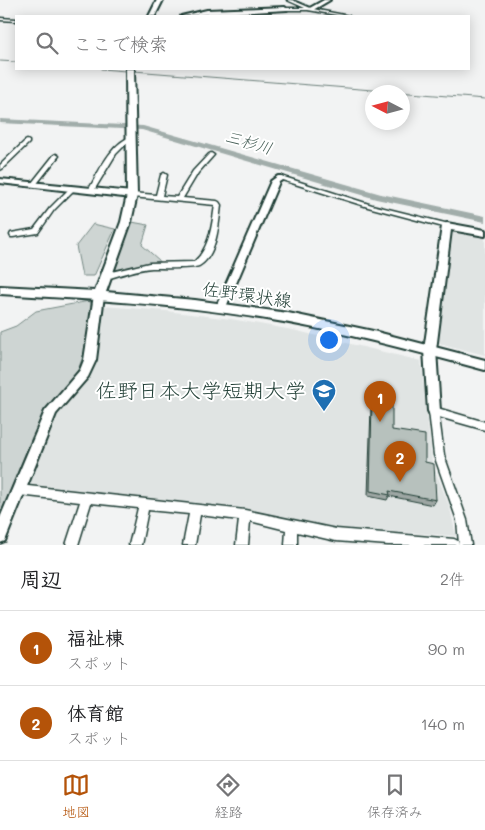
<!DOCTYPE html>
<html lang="ja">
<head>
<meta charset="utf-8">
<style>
	body { margin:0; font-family:Mali,"Klee One",sans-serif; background:#f2f2f2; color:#202124 }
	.compass { position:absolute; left:365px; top:85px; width:45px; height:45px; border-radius:50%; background:#fff; box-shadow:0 2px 12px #0003; rotate:276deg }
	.you { position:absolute; left:328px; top:339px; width:18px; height:18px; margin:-12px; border:4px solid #fff; border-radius:50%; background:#1a73e8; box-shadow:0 0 0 8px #1a73e833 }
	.badge { display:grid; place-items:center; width:32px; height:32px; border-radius:50%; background:#b45309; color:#fff; font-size:16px; font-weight:700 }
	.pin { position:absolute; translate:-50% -41px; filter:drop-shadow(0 1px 2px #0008) }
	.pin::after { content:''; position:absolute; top:26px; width:18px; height:15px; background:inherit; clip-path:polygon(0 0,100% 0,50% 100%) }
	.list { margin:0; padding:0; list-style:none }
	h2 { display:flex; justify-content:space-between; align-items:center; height:65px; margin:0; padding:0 20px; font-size:21px }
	h2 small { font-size:16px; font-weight:400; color:#757577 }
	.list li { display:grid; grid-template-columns:32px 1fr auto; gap:15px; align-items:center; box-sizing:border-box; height:75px; padding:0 20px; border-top:1px solid #e0e0e0 }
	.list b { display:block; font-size:19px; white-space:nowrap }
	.list p { margin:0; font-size:16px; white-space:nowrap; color:#757577 }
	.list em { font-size:16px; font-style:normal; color:#757577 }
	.icon { flex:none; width:28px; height:28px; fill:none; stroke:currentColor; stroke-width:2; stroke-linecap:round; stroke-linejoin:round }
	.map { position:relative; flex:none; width:485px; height:545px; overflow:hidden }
	.search { position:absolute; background:#fff; box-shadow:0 2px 12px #0003; left:15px; right:15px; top:15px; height:55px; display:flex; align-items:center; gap:12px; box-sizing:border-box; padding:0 18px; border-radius:0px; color:#757577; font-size:19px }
	.sheet { height:215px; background:#fff }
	nav { display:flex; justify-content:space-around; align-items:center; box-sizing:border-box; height:70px; border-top:1px solid #e0e0e0; background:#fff; font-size:14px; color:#757577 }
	nav a { display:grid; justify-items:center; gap:2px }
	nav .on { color:#b45309 }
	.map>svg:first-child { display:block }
	.built { fill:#e0e4e3 }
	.green { fill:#ced5d3; stroke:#768984 }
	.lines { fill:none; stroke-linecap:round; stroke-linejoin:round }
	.stream { stroke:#6d807b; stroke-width:1 }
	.river { fill:#a1adaa; fill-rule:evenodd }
	.minor-casing { stroke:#1f3d34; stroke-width:3 }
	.tertiary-casing { stroke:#1f3d34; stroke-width:4 }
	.secondary-casing { stroke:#1f3d34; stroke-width:4 }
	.minor { fill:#fff; fill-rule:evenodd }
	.tertiary { fill:#fff; fill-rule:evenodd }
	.secondary { fill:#fff; fill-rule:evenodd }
	.wall { fill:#9da6a3; stroke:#1f3d34 }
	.building { fill:#b7c1bd; stroke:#1f3d34 }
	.labels { text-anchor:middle; stroke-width:4; stroke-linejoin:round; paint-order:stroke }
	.far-water-label { font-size:16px; font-style:italic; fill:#465f57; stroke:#fff }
	.street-label { font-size:18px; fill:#1f3d34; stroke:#fff }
	.near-poi-label { font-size:21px; fill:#1f3d34; stroke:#fff; text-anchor:end }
</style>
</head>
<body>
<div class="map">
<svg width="485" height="545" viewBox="0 0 485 545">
	<rect width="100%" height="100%" fill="#f2f3f3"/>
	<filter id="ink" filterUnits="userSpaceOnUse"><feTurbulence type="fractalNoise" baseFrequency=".02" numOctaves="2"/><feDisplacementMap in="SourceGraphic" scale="10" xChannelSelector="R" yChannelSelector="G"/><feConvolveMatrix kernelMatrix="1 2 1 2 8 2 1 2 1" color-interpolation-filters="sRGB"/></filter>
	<g filter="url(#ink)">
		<g class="built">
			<polygon points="453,229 485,235 485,355 441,344 437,340 449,232"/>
			<polygon points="103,306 166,311 231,319 293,330 421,361 432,462 450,508 456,536 338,528 243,508 28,486 57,412 96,362"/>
		</g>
		<g class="green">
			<polygon points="132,222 148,225 142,245 160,261 114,272"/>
			<polygon points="93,224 115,229 94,276 82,276 76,246"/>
			<polygon points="89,301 94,307 87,345 77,373 53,400 44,414 32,437 0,516 0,332 16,326 36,311"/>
		</g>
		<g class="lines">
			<g class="stream">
				<polyline points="0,61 16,62"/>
				<polyline points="101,69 126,71"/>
				<polyline points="134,71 485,99"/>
			</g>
			<polygon class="river" points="0,119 143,126 381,194 485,216 485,222 376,199 142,130 0,123"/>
			<defs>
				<g id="minor">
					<polygon points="287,0 292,0 313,9 349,16 342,16 308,10 284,10 285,8 305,8"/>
					<polygon points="0,18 16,19 16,21 0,20"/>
					<path d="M132 136 135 138 128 142 116 154 93 192H89L88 191C99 172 110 144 132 136Z"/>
					<polygon points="27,140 29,141 29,143 2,169 0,170 0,165 25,141"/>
					<path d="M211 153 214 155 198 173 183 198 217 201 219 202 221 205C219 222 217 256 199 266 193 269 161 268 152 268 137 269 121 275 106 279L103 278 102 276 103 274 149 263 194 262C210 248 212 225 215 205L132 197 129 195 132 193 156 195 161 175 164 173 167 175 162 196 177 197 193 171 209 154Z"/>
					<polygon points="56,154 59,156 58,157 35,186 31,186 31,184 54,155"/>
					<polygon points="281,176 372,205 449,224 450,226 447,228 368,207 279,179 279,177"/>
					<polygon points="72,187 74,188 74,190 54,210 38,233 13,237 11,237 10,235 11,233 34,229 50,208 70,188"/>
					<polygon points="434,407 485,422 485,430 439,417 444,455 467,520 471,545 388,545 336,541 297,532 297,545 285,545 286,530 250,521 248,545 236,545 239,520 200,515 195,545 183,545 189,514 148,510 141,545 129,545 138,508 91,503 78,545 66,545 80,502 19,495 15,494 14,490 15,486 19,485 245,510 336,529 454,539 458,541 459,544 457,520 434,455 429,411 431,408"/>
				</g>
				<g id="tertiary">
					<polygon points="324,0 330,0 313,10 308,9"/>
					<polygon points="285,7 287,10 181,16 207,10"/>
					<polygon points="278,176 281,176 285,178 279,182 226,307 225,310 217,310 216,307 271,181"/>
					<polygon points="0,179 132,192 136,195 132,198 0,183"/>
					<polygon points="447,223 485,230 485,236 451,230 436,350 440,411 438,415 434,417 430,415 428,411 424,350 442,226"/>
					<polygon points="99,291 103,292 104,295 96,360 88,377 56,414 5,541 0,543 0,518 45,411 80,370 84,360 94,295 95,292"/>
				</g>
				<g id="secondary">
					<polygon points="157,0 163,0 155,16 149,16"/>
					<path d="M126 69H134L137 195 131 222 106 292 195 300 288 313 373 331 485 360V370C411 350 336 330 260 318 174 304 87 299 0 294V286L95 291 121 222 127 195Z"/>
				</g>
			</defs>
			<use href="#minor" class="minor-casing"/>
			<use href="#tertiary" class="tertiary-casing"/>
			<use href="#secondary" class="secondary-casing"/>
			<use href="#minor" class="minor"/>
			<use href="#tertiary" class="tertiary"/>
			<use href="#secondary" class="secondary"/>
		</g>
		<polygon class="wall" points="372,401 392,430 425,462 436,500 433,505 389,496 387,500 368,496 371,407"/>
		<polygon class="building" points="372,401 392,404 392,430 425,435 425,462 434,464 436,500 389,491 390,495 370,491"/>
	</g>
	<defs>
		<symbol id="university-pin" viewBox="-11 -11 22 30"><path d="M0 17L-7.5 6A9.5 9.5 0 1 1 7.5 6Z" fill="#1f6fb2" stroke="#fff"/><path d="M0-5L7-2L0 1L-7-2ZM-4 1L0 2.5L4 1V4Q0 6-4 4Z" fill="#fff"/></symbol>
	</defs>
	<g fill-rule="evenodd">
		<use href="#university-pin" x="310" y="377" width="28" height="38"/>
	</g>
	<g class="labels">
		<g class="far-water-label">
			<text transform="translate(249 142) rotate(16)" y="6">三杉川</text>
		</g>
		<g class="street-label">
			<text transform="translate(247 295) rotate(8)" y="6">佐野環状線</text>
		</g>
		<g class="near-poi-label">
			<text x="306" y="398">佐野日本大学短期大学</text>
		</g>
	</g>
</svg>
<svg class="compass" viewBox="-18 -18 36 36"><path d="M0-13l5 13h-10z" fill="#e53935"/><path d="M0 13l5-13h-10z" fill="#757577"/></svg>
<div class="you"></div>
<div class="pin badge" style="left:380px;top:422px">1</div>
<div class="pin badge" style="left:400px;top:482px">2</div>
<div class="search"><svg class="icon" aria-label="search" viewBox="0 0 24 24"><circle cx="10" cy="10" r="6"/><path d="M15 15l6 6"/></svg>ここで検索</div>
</div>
<section class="sheet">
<h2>周辺<small>2件</small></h2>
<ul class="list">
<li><span class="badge">1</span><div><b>福祉棟</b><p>スポット</p></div><em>90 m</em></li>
<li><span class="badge">2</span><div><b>体育館</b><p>スポット</p></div><em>140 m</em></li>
</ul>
</section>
<nav>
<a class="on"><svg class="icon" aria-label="map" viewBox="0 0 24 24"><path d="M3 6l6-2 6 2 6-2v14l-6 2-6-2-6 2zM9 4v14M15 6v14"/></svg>地図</a>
<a><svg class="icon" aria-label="directions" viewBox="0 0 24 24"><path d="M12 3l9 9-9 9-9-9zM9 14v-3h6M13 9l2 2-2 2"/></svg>経路</a>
<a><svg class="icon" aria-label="saved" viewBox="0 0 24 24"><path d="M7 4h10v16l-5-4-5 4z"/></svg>保存済み</a>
</nav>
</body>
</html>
